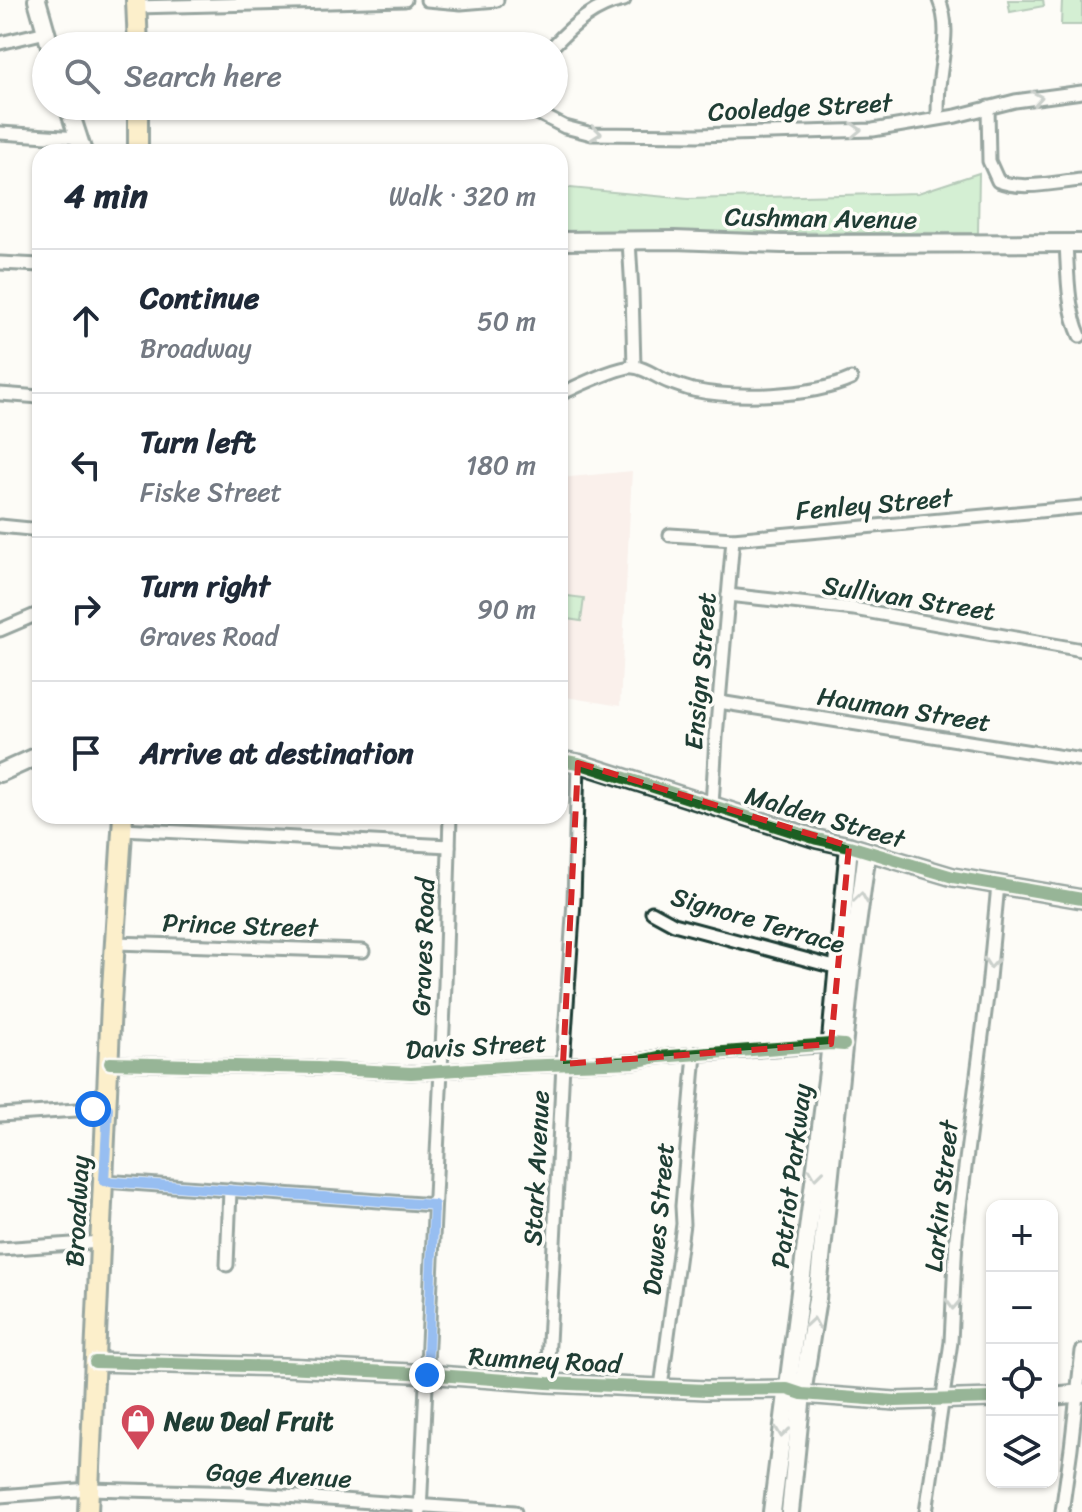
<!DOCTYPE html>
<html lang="en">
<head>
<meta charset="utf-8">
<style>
	body { margin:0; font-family:Sriracha,sans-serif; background:#f2f2f3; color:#1f2937 }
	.controls { position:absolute; right:24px; bottom:24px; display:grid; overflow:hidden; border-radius:16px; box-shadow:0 2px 6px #0004 }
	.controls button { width:72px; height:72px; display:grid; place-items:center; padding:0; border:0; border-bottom:2px solid #e0e1e3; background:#fff; color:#1f2937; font:40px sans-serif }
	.stop { position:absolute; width:24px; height:24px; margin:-18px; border:6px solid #1a73e8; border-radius:50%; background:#fff }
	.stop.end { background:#1a73e8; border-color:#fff; box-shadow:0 2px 8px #0008 }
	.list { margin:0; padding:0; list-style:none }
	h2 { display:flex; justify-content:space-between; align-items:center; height:104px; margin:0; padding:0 32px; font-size:34px }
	h2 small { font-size:26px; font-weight:400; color:#747a83 }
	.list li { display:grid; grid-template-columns:52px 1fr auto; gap:24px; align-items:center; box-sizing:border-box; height:144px; padding:0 32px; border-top:2px solid #e0e1e3 }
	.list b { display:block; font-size:30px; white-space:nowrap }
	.list p { margin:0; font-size:26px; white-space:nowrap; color:#747a83 }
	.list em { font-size:26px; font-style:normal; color:#747a83 }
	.icon { flex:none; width:44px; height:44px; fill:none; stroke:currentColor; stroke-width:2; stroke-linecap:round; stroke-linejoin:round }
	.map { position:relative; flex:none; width:1082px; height:1512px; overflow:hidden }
	.search { position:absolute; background:#fff; box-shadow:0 2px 6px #0004; left:32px; top:32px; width:536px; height:88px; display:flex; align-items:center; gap:20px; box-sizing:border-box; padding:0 28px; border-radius:44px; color:#747a83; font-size:30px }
	.panel { position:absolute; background:#fff; box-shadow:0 2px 6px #0004; left:32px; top:144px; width:536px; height:680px; border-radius:24px }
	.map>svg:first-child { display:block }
	.built { fill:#f5e3db }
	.green { fill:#a2dfa6; stroke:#608e6d; stroke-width:2 }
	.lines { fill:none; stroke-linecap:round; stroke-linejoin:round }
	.street-casing { stroke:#1f3d34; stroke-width:17 }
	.secondary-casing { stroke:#1f3d34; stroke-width:22 }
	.primary-casing { stroke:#1f3d34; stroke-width:24 }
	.street { stroke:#fdfcf7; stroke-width:11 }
	.secondary { stroke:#fdfcf7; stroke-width:16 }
	.primary { stroke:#fadf96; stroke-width:18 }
	.cycleway-casing { stroke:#fdfcf7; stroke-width:17 }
	.cycleway { stroke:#1b5e20; stroke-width:12 }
	.oneway { stroke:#8e9c96 }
	.route { stroke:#1a73e8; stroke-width:10 }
	.marked { fill:none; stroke:#d62828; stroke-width:6; stroke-dasharray:16 10; stroke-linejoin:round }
	.labels { text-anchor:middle; stroke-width:7; stroke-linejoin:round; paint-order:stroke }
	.street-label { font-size:26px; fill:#1f3d34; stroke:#fdfcf7 }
	.poi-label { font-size:26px; font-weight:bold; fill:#1f3d34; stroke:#fdfcf7; text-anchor:start }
</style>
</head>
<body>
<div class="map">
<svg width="1082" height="1512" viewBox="0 0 1082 1512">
	<rect width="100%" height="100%" fill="#fdfcf7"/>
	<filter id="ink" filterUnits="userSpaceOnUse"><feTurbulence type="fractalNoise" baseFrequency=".0125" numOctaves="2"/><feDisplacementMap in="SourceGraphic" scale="16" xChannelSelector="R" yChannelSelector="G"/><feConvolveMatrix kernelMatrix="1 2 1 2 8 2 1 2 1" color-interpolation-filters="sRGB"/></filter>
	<g filter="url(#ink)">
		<polygon class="built" points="632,471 620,706 560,696 560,478"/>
		<g class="green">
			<polygon points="1008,0 1043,0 1044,6 1010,12"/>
			<polygon points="1062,0 1082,0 1082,25 1061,25"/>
			<polygon points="979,173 978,233 560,232 560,187 688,199 918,193"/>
			<polygon points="560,595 584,598 581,621 560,618"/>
		</g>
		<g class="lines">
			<defs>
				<g id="street">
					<polyline points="427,0 461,3 497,0"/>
					<polyline points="136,7 405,0"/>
					<polyline points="0,43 46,32"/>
					<path d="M553 46C573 25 595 5 624 0"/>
					<polyline points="524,106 565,127 592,134 698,135 873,130 956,116 1015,101 1082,92"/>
					<path d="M988 107 989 161 998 181C1023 191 1056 182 1082 180"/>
					<path d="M938 118C938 105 938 91 940 78 943 51 950 26 939 0"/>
					<polyline points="0,133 79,138"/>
					<polyline points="629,241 632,291 634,367"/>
					<path d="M1066 243C1068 275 1067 307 1080 336"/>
					<polyline points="0,263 40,265"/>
					<polyline points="0,394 40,397"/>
					<path d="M560 394C576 387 620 365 635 367 647 369 658 378 669 382 677 385 685 388 693 390 735 399 811 397 851 379"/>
					<polyline points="0,526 40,530"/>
					<polyline points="670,535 733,539 1082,507"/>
					<polyline points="728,595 854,609 1082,650"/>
					<polyline points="0,630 40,613"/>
					<polyline points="719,702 1082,760"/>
					<polyline points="712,806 716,737 733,539"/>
					<polyline points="123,829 449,846"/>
					<polyline points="652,912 674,924 842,969"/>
					<polyline points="115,943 363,951"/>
					<polyline points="110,1063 317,1068 411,1073 518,1066 634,1062 658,1057 835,1045"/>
					<polyline points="0,1115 108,1108"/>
					<polyline points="104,1181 434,1205"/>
					<polyline points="0,1249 101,1242"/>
					<polyline points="227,1265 230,1190"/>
					<polyline points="547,1383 563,1064 574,901 578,763"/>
					<polyline points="661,1387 683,1224 682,1206 695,1054"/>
					<polyline points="0,1496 89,1489 241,1493 515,1512"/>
					<polyline points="420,1512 445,985 450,816"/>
					<polyline points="926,1512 951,1342 956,1238 988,989 998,885"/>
					<polyline points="1062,1512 1071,1448 1082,1351"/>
				</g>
				<g id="secondary">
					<polyline points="37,0 50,46"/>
					<polyline points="68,106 83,152"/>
					<polyline points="560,241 674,240 782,244 1082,243"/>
					<polyline points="560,760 578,763 817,839 849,846 953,877 1082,899"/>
					<polyline points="0,773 40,755"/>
					<polyline points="95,1362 284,1367 411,1373 547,1383 706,1390 787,1389 802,1394 895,1401 992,1398"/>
					<polyline points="1052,1396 1082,1393"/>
					<polyline points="772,1512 828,1072 849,846"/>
					<polyline points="790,1512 802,1394 817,1299 851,970 867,852"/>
				</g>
				<g id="primary">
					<polyline points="136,0 138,46"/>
					<polyline points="138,152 138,106"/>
					<polyline points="88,1512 111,1004 123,816"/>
				</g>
			</defs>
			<use href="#street" class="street-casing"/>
			<use href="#secondary" class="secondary-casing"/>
			<use href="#primary" class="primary-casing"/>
			<use href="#street" class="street"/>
			<use href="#secondary" class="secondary"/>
			<use href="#primary" class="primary"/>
			<defs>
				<g id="cycleway">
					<polyline points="560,760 578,763 817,839 849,846 953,877 1082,899"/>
					<polyline points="110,1063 317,1068 411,1073 518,1066 634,1062 658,1057 831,1044 844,1045"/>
					<polyline points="95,1362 284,1367 411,1373 547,1383 706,1390 787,1389 802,1394 895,1401 992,1398"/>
				</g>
			</defs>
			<use href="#cycleway" class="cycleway-casing"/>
			<use href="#cycleway" class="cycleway"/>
		</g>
		<defs><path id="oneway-chevron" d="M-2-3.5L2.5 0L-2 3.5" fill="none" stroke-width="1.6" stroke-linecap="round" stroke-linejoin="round" transform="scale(2)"/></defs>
		<g class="oneway">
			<use href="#oneway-chevron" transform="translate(1037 98) rotate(-9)"/>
			<use href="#oneway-chevron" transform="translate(856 130) rotate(-2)"/>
			<use href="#oneway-chevron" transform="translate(596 133) rotate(6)"/>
			<use href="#oneway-chevron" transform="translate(861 898) rotate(-82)"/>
			<use href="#oneway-chevron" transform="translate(991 963) rotate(95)"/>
			<use href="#oneway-chevron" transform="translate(816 1174) rotate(97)"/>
			<use href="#oneway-chevron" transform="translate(953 1304) rotate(93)"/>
			<use href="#oneway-chevron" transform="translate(813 1323) rotate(-81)"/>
			<use href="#oneway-chevron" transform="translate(782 1432) rotate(97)"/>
		</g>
	</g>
	<g class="lines" filter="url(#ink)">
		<polyline class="route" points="93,1109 108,1108 104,1181 434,1205 427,1375"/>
	</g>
	<path d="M0 0H1082V1512H0ZM578 763 849 846 831 1044 563 1064Z" fill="#fdfcf7" fill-opacity=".55" fill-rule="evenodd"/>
	<path class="marked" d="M578 763 849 846 831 1044 563 1064Z"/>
	<defs>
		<symbol id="shop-pin" viewBox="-11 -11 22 30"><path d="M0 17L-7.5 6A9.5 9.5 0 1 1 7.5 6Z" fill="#d1495b" stroke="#fdfcf7"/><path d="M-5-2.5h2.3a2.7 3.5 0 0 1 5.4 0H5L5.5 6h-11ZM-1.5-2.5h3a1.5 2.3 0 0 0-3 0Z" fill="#fff"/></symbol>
	</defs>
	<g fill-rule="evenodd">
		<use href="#shop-pin" x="118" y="1401" width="40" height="54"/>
	</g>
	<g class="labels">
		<g class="street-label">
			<text transform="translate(800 107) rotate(-3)" y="9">Cooledge Street</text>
			<text transform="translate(821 218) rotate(1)" y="9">Cushman Avenue</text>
			<text transform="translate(874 504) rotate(-5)" y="9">Fenley Street</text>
			<text transform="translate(909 598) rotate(9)" y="9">Sullivan Street</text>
			<text transform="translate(700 671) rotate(-85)" y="9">Ensign Street</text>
			<text transform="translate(904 709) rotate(9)" y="9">Hauman Street</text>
			<text transform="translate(825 817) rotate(16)" y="9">Malden Street</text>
			<text transform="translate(758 920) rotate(16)" y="9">Signore Terrace</text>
			<text transform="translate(240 925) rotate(2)" y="9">Prince Street</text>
			<text transform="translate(423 947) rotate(-88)" y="9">Graves Road</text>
			<text transform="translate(476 1046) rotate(-3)" y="9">Davis Street</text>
			<text transform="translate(536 1168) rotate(-87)" y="9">Stark Avenue</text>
			<text transform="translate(791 1176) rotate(-83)" y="9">Patriot Parkway</text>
			<text transform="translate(941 1196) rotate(-84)" y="9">Larkin Street</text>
			<text transform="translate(77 1211) rotate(-87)" y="9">Broadway</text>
			<text transform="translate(658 1219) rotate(-85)" y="9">Dawes Street</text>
			<text transform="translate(545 1360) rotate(3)" y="9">Rumney Road</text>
			<text transform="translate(279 1475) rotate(3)" y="9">Gage Avenue</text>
		</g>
		<g class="poi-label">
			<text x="164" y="1430">New Deal Fruit</text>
		</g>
	</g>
</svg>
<div class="controls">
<button>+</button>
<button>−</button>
<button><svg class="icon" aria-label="locate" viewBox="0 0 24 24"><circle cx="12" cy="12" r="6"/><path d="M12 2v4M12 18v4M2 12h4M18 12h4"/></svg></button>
<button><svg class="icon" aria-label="layers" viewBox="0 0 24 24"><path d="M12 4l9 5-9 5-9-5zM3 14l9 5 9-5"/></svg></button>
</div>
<div class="stop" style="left:93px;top:1109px"></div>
<div class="stop end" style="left:427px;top:1375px"></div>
<div class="search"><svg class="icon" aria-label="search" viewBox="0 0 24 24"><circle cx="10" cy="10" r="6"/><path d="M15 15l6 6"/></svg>Search here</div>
<section class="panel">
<h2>4 min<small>Walk · 320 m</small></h2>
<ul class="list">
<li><svg class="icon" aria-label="ahead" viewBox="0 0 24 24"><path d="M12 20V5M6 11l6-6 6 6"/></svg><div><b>Continue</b><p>Broadway</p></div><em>50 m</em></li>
<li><svg class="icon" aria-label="left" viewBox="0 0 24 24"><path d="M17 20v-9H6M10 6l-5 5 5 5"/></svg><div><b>Turn left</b><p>Fiske Street</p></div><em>180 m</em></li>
<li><svg class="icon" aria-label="right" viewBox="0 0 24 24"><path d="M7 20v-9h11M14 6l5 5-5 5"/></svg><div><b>Turn right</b><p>Graves Road</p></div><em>90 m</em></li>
<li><svg class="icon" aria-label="arrive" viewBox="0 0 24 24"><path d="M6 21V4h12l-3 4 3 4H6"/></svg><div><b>Arrive at destination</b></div></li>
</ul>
</section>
</div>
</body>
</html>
